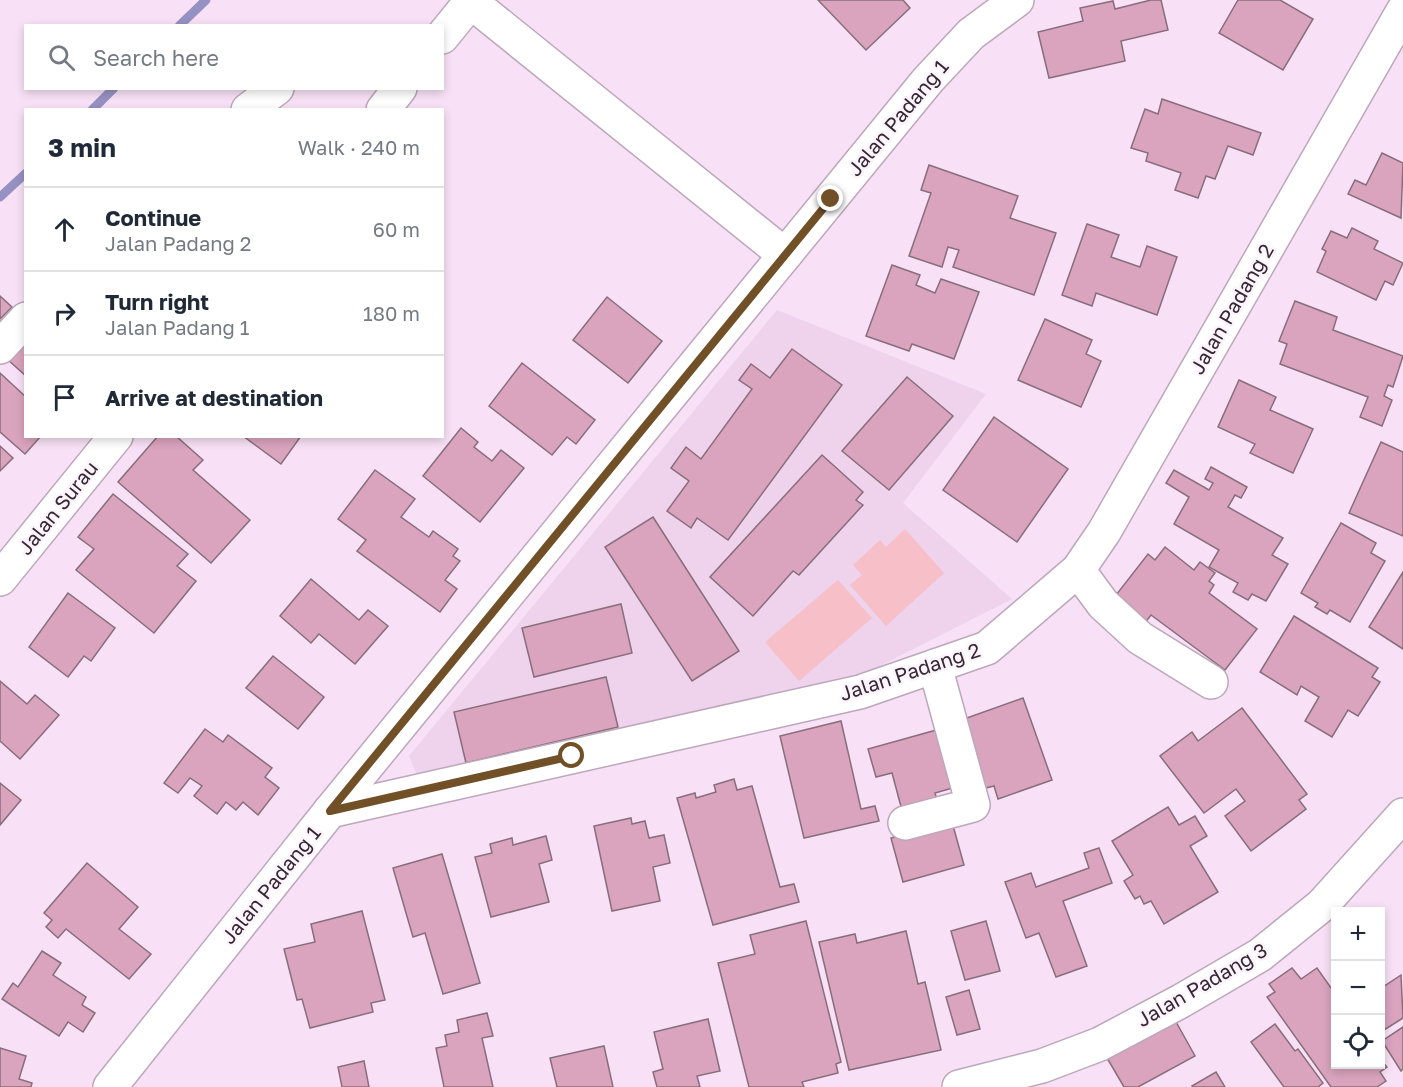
<!DOCTYPE html>
<html lang="en">
<head>
<meta charset="utf-8">
<style>
	body { margin:0; font-family:"Golos Text",sans-serif; background:#f6f6f7; color:#1f2937 }
	.controls { position:absolute; right:18px; bottom:18px; display:grid; overflow:hidden; border-radius:0px; box-shadow:0 3px 9px #0003 }
	.controls button { width:54px; height:54px; display:grid; place-items:center; padding:0; border:0; border-bottom:2px solid #e0e1e3; background:#fff; color:#1f2937; font:30px sans-serif }
	.stop { position:absolute; width:18px; height:18px; margin:-14px; border:4px solid #714f27; border-radius:50%; background:#fff }
	.stop.end { background:#714f27; border-color:#fff; box-shadow:0 2px 6px #0008 }
	.list { margin:0; padding:0; list-style:none }
	h2 { display:flex; justify-content:space-between; align-items:center; height:78px; margin:0; padding:0 24px; font-size:26px }
	h2 small { font-size:20px; font-weight:400; color:#747a83 }
	.list li { display:grid; grid-template-columns:39px 1fr auto; gap:18px; align-items:center; box-sizing:border-box; height:84px; padding:0 24px; border-top:2px solid #e0e1e3 }
	.list b { display:block; font-size:22px; white-space:nowrap }
	.list p { margin:0; font-size:20px; white-space:nowrap; color:#747a83 }
	.list em { font-size:20px; font-style:normal; color:#747a83 }
	.icon { flex:none; width:33px; height:33px; fill:none; stroke:currentColor; stroke-width:2; stroke-linecap:round; stroke-linejoin:round }
	.map { position:relative; flex:none; width:1403px; height:1087px; overflow:hidden }
	.search { position:absolute; background:#fff; box-shadow:0 3px 9px #0003; left:24px; top:24px; width:420px; height:66px; display:flex; align-items:center; gap:15px; box-sizing:border-box; padding:0 21px; border-radius:0px; color:#747a83; font-size:22px }
	.panel { position:absolute; background:#fff; box-shadow:0 3px 9px #0003; left:24px; top:108px; width:420px; height:330px; border-radius:0px }
	.map>svg:first-child { display:block }
	.built { fill:#efd2ec }
	.green { fill:#f7bfc8 }
	.lines { fill:none; stroke-linecap:round; stroke-linejoin:round }
	.stream { stroke:#9691c3; stroke-width:9 }
	.building { fill:#daa4be; stroke:#886e7b; stroke-width:1.5 }
	.minor-casing { stroke:#bca7bb; stroke-width:36 }
	.minor { stroke:#fff; stroke-width:33 }
	.route { stroke:#714f27; stroke-width:8 }
	.labels { text-anchor:middle; stroke-width:5; stroke-linejoin:round; paint-order:stroke }
	.street-label { font-size:20px; fill:#312830; stroke:#fdf3fc }
</style>
</head>
<body>
<div class="map">
<svg width="1403" height="1087" viewBox="0 0 1403 1087">
	<rect width="100%" height="100%" fill="#f8e1f6"/>
	<polygon class="built" points="777,310 986,394 903,503 1012,599 870,671 418,778 409,756"/>
	<g class="green">
		<polygon points="905,529 944,573 886,626 850,585 862,575 853,565 880,540 886,547"/>
		<polygon points="838,580 872,618 799,681 765,642"/>
	</g>
	<g class="lines">
		<g class="stream">
			<polyline points="179,26 206,0"/>
			<polyline points="92,110 114,88"/>
			<polyline points="0,197 26,173"/>
		</g>
	</g>
	<g class="building">
		<polygon points="818,0 903,0 910,8 866,50"/>
		<polygon points="1151,0 1161,0 1168,30 1121,41 1125,61 1049,78 1038,32 1083,21 1080,8 1113,1 1115,9"/>
		<polygon points="1238,0 1280,0 1313,19 1283,70 1219,33"/>
		<polygon points="1162,99 1261,133 1253,155 1228,146 1215,179 1206,176 1198,198 1175,190 1181,173 1146,161 1148,153 1131,148 1145,109 1158,114"/>
		<polygon points="1382,153 1403,163 1401,218 1348,194 1355,180 1366,185"/>
		<polygon points="929,165 1018,196 1010,218 1056,233 1034,295 953,267 959,250 948,247 942,267 909,256 931,193 921,190"/>
		<polygon points="1087,224 1119,235 1111,257 1140,267 1147,246 1177,257 1157,315 1096,293 1092,306 1062,295"/>
		<polygon points="1352,228 1378,241 1374,249 1403,263 1393,285 1385,281 1376,300 1317,272 1326,251 1322,249 1331,231 1347,238"/>
		<polygon points="892,265 920,275 916,285 935,293 941,279 979,292 954,359 912,344 909,351 866,336"/>
		<polygon points="0,296 12,307 0,319"/>
		<polygon points="607,297 662,341 628,383 573,340"/>
		<polygon points="1295,301 1337,317 1333,330 1403,356 1393,387 1388,385 1384,396 1392,400 1382,426 1360,417 1368,397 1280,364 1287,344 1279,341"/>
		<polygon points="1045,319 1092,340 1086,354 1101,361 1081,407 1018,380"/>
		<polygon points="26,339 26,376 7,359"/>
		<polygon points="792,349 842,385 728,540 697,518 691,528 667,511 689,481 671,468 686,447 701,459 752,389 739,380 751,364 770,378"/>
		<polygon points="522,363 595,420 576,444 567,437 552,455 489,406"/>
		<polygon points="0,373 26,397 26,436 41,436 25,454 0,432"/>
		<polygon points="907,377 953,416 889,490 842,451"/>
		<polygon points="1239,380 1276,397 1270,410 1313,429 1293,473 1250,453 1255,444 1218,427"/>
		<polygon points="994,417 1068,469 1017,542 943,490"/>
		<polygon points="461,428 478,442 474,447 492,461 501,450 524,468 480,522 423,476"/>
		<polygon points="158,436 176,436 203,460 193,470 250,520 211,563 118,482"/>
		<polygon points="243,436 301,436 281,464"/>
		<polygon points="1381,442 1403,452 1403,536 1349,513"/>
		<polygon points="0,446 13,458 0,471"/>
		<polygon points="822,455 863,492 856,500 863,505 799,575 793,571 753,616 710,577"/>
		<polygon points="1211,467 1247,487 1241,498 1235,495 1228,507 1283,538 1272,555 1288,564 1266,601 1252,594 1248,600 1233,592 1238,583 1209,567 1219,550 1174,524 1189,497 1166,483 1174,470 1209,490 1213,483 1205,479"/>
		<polygon points="375,470 415,499 401,517 429,537 433,531 458,549 453,556 460,561 445,580 457,589 440,612 357,551 366,540 338,519"/>
		<polygon points="113,494 188,554 177,566 196,581 154,633 76,570 94,549 78,537"/>
		<polygon points="653,517 739,651 692,681 605,547"/>
		<polygon points="1341,523 1376,543 1371,553 1385,561 1350,622 1330,610 1327,614 1315,607 1318,603 1301,593"/>
		<polygon points="1165,547 1194,570 1200,562 1215,573 1209,581 1214,585 1209,593 1257,629 1225,670 1151,615 1141,628 1109,604 1148,554 1155,560"/>
		<polygon points="1403,572 1403,649 1369,627"/>
		<polygon points="311,579 359,620 368,610 388,626 355,664 319,634 311,643 280,616"/>
		<polygon points="68,593 115,628 91,661 84,656 68,677 29,647"/>
		<polygon points="621,604 632,653 534,677 522,628"/>
		<polygon points="1294,616 1378,668 1372,677 1380,682 1358,716 1348,710 1332,737 1305,721 1319,697 1301,686 1297,695 1260,672"/>
		<polygon points="273,656 324,697 298,729 246,688"/>
		<polygon points="606,677 618,727 466,763 454,712"/>
		<polygon points="0,681 27,704 35,695 59,715 20,759 0,741"/>
		<polygon points="1023,698 1052,780 998,799 994,786 982,789 964,719"/>
		<polygon points="1242,708 1307,794 1299,800 1306,809 1251,851 1225,816 1245,801 1236,789 1204,813 1160,756 1192,732 1198,741"/>
		<polygon points="841,721 861,809 875,806 879,821 804,838 780,736"/>
		<polygon points="205,729 223,742 228,735 272,768 265,777 279,788 258,815 243,802 236,810 226,802 217,814 194,796 202,786 190,778 178,793 164,783"/>
		<polygon points="940,729 956,787 935,793 938,804 903,814 892,773 876,777 868,749"/>
		<polygon points="734,779 737,790 752,786 780,887 794,884 799,902 713,925 677,798 695,793 696,798 716,792 714,785"/>
		<polygon points="0,783 21,800 0,825"/>
		<polygon points="1168,807 1179,825 1195,816 1207,836 1190,846 1218,892 1164,924 1151,901 1144,904 1140,896 1135,899 1124,881 1133,875 1112,841"/>
		<polygon points="631,818 632,824 645,821 649,838 664,835 670,863 653,867 660,901 612,911 594,826"/>
		<polygon points="952,822 964,865 903,882 891,838"/>
		<polygon points="546,836 552,860 539,864 549,902 491,917 475,857 492,853 490,844 512,838 513,845"/>
		<polygon points="1099,848 1112,883 1063,901 1087,966 1056,977 1039,933 1026,938 1005,882 1031,873 1036,887 1089,868 1084,853"/>
		<polygon points="442,854 480,983 443,994 425,933 413,937 393,868"/>
		<polygon points="87,863 138,907 119,929 151,954 129,979 66,929 58,938 46,927 52,920 44,913"/>
		<polygon points="362,911 385,1000 371,1003 373,1012 310,1028 302,999 297,1000 284,949 315,942 311,924"/>
		<polygon points="806,921 841,1062 836,1064 838,1073 802,1082 804,1087 749,1087 718,963 755,954 750,935"/>
		<polygon points="986,921 1000,971 965,980 951,931"/>
		<polygon points="906,931 918,984 925,982 941,1050 849,1070 819,942 855,934 857,943"/>
		<polygon points="42,951 61,963 53,975 86,997 82,1005 95,1013 83,1032 68,1022 59,1036 2,999 13,983 18,987"/>
		<polygon points="1292,968 1301,979 1317,968 1336,995 1336,1064 1380,1064 1380,1059 1387,1067 1380,1072 1386,1081 1377,1087 1331,1087 1267,997 1275,992 1269,984"/>
		<polygon points="1401,975 1403,1018 1384,1030 1380,1025 1380,989"/>
		<polygon points="969,990 980,1029 957,1035 946,997"/>
		<polygon points="487,1013 493,1036 482,1038 493,1087 444,1087 436,1048 447,1046 445,1035 459,1032 457,1020"/>
		<polygon points="708,1019 720,1071 697,1076 700,1087 657,1087 653,1072 663,1069 654,1032"/>
		<polygon points="1175,1020 1195,1056 1138,1087 1124,1087 1107,1058"/>
		<polygon points="1275,1024 1295,1051 1298,1049 1323,1083 1318,1087 1284,1087 1251,1042"/>
		<polygon points="1403,1027 1403,1069 1401,1071 1382,1041"/>
		<polygon points="604,1046 613,1087 557,1087 550,1058"/>
		<polygon points="0,1048 26,1056 19,1079 32,1083 31,1087 0,1087"/>
		<polygon points="364,1061 369,1087 342,1087 338,1067"/>
		<polygon points="1216,1072 1225,1087 1193,1087 1192,1086"/>
	</g>
	<g class="lines">
		<defs>
			<g id="minor">
				<polyline points="471,2 785,255"/>
				<polyline points="442,37 472,0"/>
				<polyline points="248,110 277,88"/>
				<polyline points="383,110 400,88"/>
				<polyline points="0,347 26,319"/>
				<polyline points="1078,570 1103,604 1140,638 1211,682"/>
				<polyline points="0,579 116,436"/>
				<polyline points="330,811 860,692 987,648 1078,570 1104,532 1403,11"/>
				<polyline points="905,823 973,805 935,666"/>
				<polyline points="110,1087 330,811 928,80 971,34 1017,0"/>
				<polyline points="959,1087 1042,1066 1100,1044 1181,1001 1260,955 1322,905 1403,815"/>
			</g>
		</defs>
		<use href="#minor" class="minor-casing"/>
		<use href="#minor" class="minor"/>
	</g>
	<g class="lines">
		<polyline class="route" points="572,756 330,811 831,199"/>
	</g>
	<g class="labels">
		<g class="street-label">
			<text transform="translate(898 118) rotate(-50)" y="7">Jalan Padang 1</text>
			<text transform="translate(1232 309) rotate(-60)" y="7">Jalan Padang 2</text>
			<text transform="translate(58 508) rotate(-51)" y="7">Jalan Surau</text>
			<text transform="translate(910 672) rotate(-18)" y="7">Jalan Padang 2</text>
			<text transform="translate(271 885) rotate(-51)" y="7">Jalan Padang 1</text>
			<text transform="translate(1202 985) rotate(-30)" y="7">Jalan Padang 3</text>
		</g>
	</g>
</svg>
<div class="controls">
<button>+</button>
<button>−</button>
<button><svg class="icon" aria-label="locate" viewBox="0 0 24 24"><circle cx="12" cy="12" r="6"/><path d="M12 2v4M12 18v4M2 12h4M18 12h4"/></svg></button>
</div>
<div class="stop" style="left:572px;top:756px"></div>
<div class="stop end" style="left:831px;top:199px"></div>
<div class="search"><svg class="icon" aria-label="search" viewBox="0 0 24 24"><circle cx="10" cy="10" r="6"/><path d="M15 15l6 6"/></svg>Search here</div>
<section class="panel">
<h2>3 min<small>Walk · 240 m</small></h2>
<ul class="list">
<li><svg class="icon" aria-label="ahead" viewBox="0 0 24 24"><path d="M12 20V5M6 11l6-6 6 6"/></svg><div><b>Continue</b><p>Jalan Padang 2</p></div><em>60 m</em></li>
<li><svg class="icon" aria-label="right" viewBox="0 0 24 24"><path d="M7 20v-9h11M14 6l5 5-5 5"/></svg><div><b>Turn right</b><p>Jalan Padang 1</p></div><em>180 m</em></li>
<li><svg class="icon" aria-label="arrive" viewBox="0 0 24 24"><path d="M6 21V4h12l-3 4 3 4H6"/></svg><div><b>Arrive at destination</b></div></li>
</ul>
</section>
</div>
</body>
</html>
